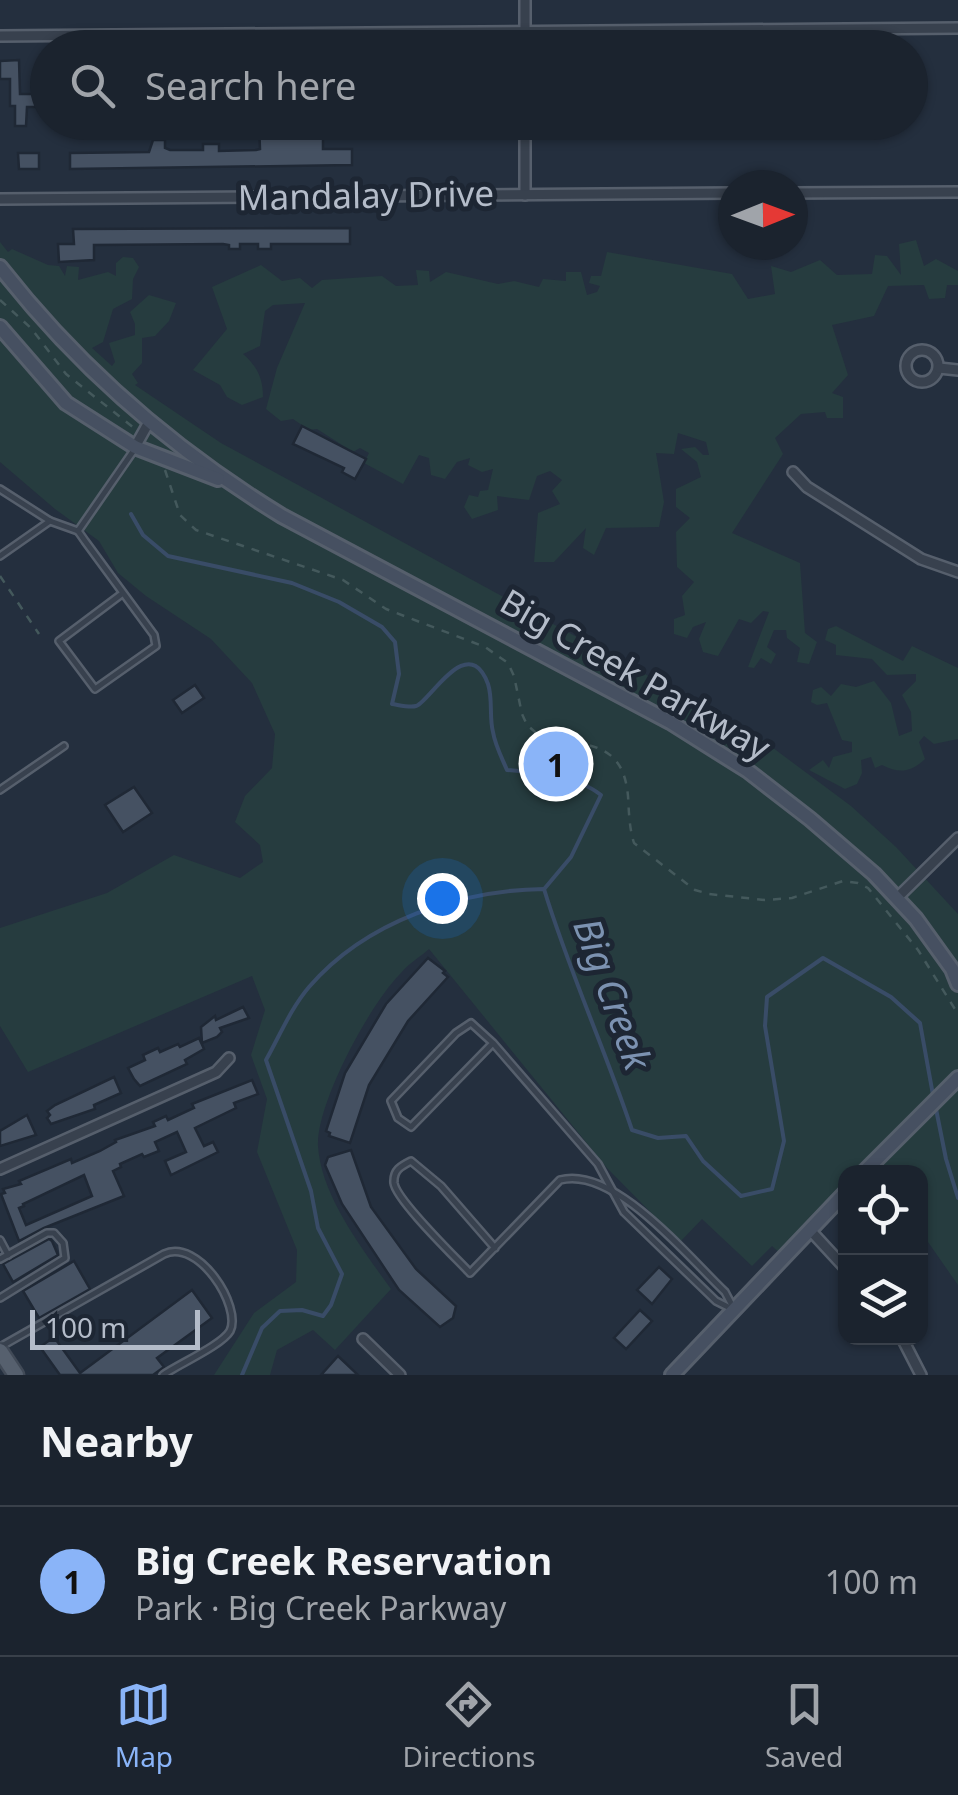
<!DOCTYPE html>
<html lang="en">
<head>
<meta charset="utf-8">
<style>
	body { margin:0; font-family:"Noto Sans",sans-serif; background:#242b36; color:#f1f3f6 }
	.controls { position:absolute; right:30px; bottom:30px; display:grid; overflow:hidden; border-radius:20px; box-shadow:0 2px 8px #0004 }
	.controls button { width:90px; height:90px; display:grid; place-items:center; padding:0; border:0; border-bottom:2px solid #39404a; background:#1b232e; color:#f1f3f6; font:50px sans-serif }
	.compass { position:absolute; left:718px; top:170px; width:90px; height:90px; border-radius:50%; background:#1b232e; box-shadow:0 2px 8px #0004; rotate:89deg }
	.scale { position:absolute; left:30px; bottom:25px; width:170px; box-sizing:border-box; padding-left:10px; border:5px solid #b4bcc9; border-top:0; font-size:28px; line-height:35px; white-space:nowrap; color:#b4bcc9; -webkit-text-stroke:8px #1d2633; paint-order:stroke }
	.you { position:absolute; left:442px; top:898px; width:35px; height:35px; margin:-25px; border:8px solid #fff; border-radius:50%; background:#1a73e8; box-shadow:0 0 0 15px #1a73e833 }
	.badge { display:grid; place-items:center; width:65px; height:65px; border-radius:50%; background:#8ab4f8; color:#111; font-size:32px; font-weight:700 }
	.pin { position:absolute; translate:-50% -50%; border:5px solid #fff; box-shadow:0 2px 10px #0006 }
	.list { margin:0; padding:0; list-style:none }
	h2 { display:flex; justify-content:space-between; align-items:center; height:130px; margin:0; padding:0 40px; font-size:42px }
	h2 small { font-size:32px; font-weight:400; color:#a0a4aa }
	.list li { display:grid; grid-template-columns:65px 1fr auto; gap:30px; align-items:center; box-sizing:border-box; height:150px; padding:0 40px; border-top:2px solid #39404a }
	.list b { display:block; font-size:38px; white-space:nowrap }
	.list p { margin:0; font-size:32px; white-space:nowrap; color:#a0a4aa }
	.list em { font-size:32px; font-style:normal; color:#a0a4aa }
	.icon { flex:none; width:55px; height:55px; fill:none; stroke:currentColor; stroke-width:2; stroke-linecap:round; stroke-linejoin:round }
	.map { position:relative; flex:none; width:958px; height:1375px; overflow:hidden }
	.search { position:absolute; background:#1b232e; box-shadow:0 2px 8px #0004; left:30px; right:30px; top:30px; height:110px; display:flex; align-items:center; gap:25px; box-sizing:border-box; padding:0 35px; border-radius:55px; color:#a0a4aa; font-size:38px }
	.sheet { height:280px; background:#1b232e }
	nav { display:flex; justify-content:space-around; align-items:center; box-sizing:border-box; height:140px; border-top:2px solid #39404a; background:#1b232e; font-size:28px; color:#a0a4aa }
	nav a { display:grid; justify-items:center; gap:5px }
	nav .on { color:#8ab4f8 }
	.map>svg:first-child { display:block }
	.green { fill:#263c3f }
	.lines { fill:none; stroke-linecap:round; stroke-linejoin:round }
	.stream { stroke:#394c67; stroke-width:4 }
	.building { fill:#455162; stroke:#1f2835; stroke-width:2.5; fill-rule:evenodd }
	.lane-casing { stroke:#565f6c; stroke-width:10 }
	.street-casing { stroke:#565f6c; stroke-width:14 }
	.secondary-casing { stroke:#565f6c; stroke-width:18 }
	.primary-casing { stroke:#414a57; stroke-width:19 }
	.path { stroke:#44595c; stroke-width:2.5; stroke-dasharray:8 8; stroke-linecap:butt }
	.lane { stroke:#38414e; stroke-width:5 }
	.street { stroke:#38414e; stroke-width:9 }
	.secondary { stroke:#465061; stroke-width:12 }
	.primary { stroke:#56606e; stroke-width:14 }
	.labels { text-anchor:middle; stroke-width:10; stroke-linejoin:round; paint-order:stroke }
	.street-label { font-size:35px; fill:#b4bcc9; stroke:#1d2633 }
	.water-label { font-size:38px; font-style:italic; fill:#7c92b1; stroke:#1d2633 }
</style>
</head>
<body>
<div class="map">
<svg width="958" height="1375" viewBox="0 0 958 1375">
	<rect width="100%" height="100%" fill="#242f3e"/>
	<g class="green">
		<path d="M916 240 924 266 936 259 958 271V285H947L945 298 929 299 924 285 888 286 874 316 832 325 848 375 832 393 843 397V418H827L825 412 801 414 775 438 783 454 732 533 800 563 805 633 817 642 809 664 797 662 800 648 787 638 786 630H774L767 647 776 654 771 664 761 658 754 668 748 667 769 612 763 611 751 623 739 619 718 656 703 652 699 639 706 622 693 627 687 638 674 634V619L685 615 682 596 694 582 677 567 676 532 690 518 676 507V489L701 477 697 462 681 449 695 447 703 455H709L706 442 678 433 674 454 656 453 664 502 659 527 606 528 594 555 583 548 586 528 554 562H534L538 513 560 504 552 491 562 480 550 471 537 476 529 500 497 496 498 510 472 519 464 507 469 495 478 497 480 491 488 490 493 469 482 472 468 465 470 458 457 462 445 479 431 475 429 458 419 455 403 484 364 463 369 453 360 448 353 452 317 429 309 430 293 419 281 421 266 409 277 368 305 303 273 305 265 311 260 346 243 354C257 366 263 378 263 397L242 405 227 397 220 385 193 370 227 329 212 287 261 265 282 281 300 278 312 288 322 280 382 276 396 286 418 285 416 270 429 271 430 282 446 272 498 284 514 281 539 287 543 279 566 281V272H581L587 295 597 292 600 286 589 283 591 276H601L607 252 732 274 748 299 775 294 771 266 791 272 820 260 837 275 872 274 875 255 887 256 901 275 899 244Z"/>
		<path d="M0 242 8 252 12 249 48 265 59 266 65 276 67 266 79 267 78 280 108 272 116 276V263L123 257 133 258 139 267 133 279 132 299 113 309 103 342 92 348 112 366 115 362 109 343 135 335V324L130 312 149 295 176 303 169 321 155 336 142 338V363L132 374 138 383 135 385 221 443 753 733 851 806 896 847 958 914V1285L921 1232 920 1172H875L869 1167 864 1172H846L845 1192 784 1257 772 1246 752 1266 702 1219 680 1242 607 1168 429 949C420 957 408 964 400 974 370 1004 316 1104 318 1146 321 1196 363 1250 391 1289L335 1350 313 1330 277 1350 270 1375H214L254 1313 296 1282 297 1250 257 1152 267 1099 251 1055 265 1010 252 976 28 1072 0 1026V928L107 893 174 855 240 878 263 862 260 845 235 822 245 796 272 768 275 734 252 683 211 639 146 596 118 573 99 541 55 509 0 462Z"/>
		<path d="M836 626 903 661 912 646 958 668V739L934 744 924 736 919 742 925 759C911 772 900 774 882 765L875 768 871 757 861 760 862 773 857 784 845 789 809 770 823 760 829 768 833 757 852 752V742L842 740 827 703 817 705 811 702 813 690 821 687 831 696 841 684 856 687 874 681 891 703 899 736 912 731 911 712 902 695 916 681V674L887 675 872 659 836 655V645L825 640 828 629Z"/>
	</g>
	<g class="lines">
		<g class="stream">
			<path d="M131 514 143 535 168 556 292 583 339 602 382 627 395 642 399 674 392 704C399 705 410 708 416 706 429 703 468 630 488 684 493 699 489 717 493 732 495 745 502 758 507 770 537 772 577 776 601 795L571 857 545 888"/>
			<polyline points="935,1104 946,1159 958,1198"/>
			<path d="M242 1375 262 1328 280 1311 302 1310 323 1316 331 1305 342 1274 318 1228 311 1191 266 1060C279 1037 291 1008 309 987 366 921 459 890 544 889 569 971 605 1049 632 1130L658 1138 686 1136 703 1161 741 1196 772 1189 784 1141 765 1026 767 997 823 958 891 997 920 1023 933 1095"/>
		</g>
	</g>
	<g class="building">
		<polygon points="19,60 20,94 36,94 36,107 27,107 26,126 15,126 15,106 10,106 10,79 0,79 0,61"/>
		<polygon points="259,122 323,122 323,149 352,149 352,165 70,169 70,153 149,152 153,140 165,140 165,148 170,150 203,150 203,144 219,144 219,151 256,150 260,149"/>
		<polygon points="18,153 39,153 39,169 19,169"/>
		<polygon points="350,228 350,244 271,244 271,249 258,249 258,244 240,244 240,249 229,249 229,245 223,244 94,245 94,260 59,262 58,244 74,244 73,229"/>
		<polygon points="302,426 366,459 355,479 342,472 344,468 293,444"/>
		<polygon points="195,685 204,698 182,713 173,700"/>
		<polygon points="134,787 152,813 123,832 105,805"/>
		<polygon points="428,958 445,971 443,973 448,977 408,1021 369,1085 350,1143 329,1136 330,1133 326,1131 345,1073 386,1004"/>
		<polygon points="243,1007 249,1018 220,1028 222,1032 217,1037 202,1043 201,1027 215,1016 216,1020"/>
		<polygon points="199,1038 204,1049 185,1060 187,1064 140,1086 134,1079 128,1068 145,1060 143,1055 158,1048 160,1052 178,1044 180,1047"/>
		<polygon points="114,1077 121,1093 94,1105 95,1109 51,1124 47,1118 50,1115 47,1111 55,1105"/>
		<path d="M252 1080 258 1094 234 1103 236 1108 195 1128 204 1146 213 1142 218 1152 171 1175 165 1161 186 1152 177 1132 155 1142 159 1151 144 1157 142 1154 120 1164 121 1167 113 1171 124 1196 44 1228 19 1241 1 1194 5 1193 3 1189 21 1184 19 1181 71 1159 72 1163 100 1151 116 1142 115 1140 155 1126 153 1122 166 1116 168 1120 194 1108 192 1104ZM84 1175 92 1196 26 1225 19 1208 24 1206 23 1204Z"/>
		<polygon points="27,1115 36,1135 0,1146 0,1131"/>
		<polygon points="351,1150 371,1207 416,1269 456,1306 453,1318 440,1327 399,1290 342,1204 325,1165 328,1157"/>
		<polygon points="49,1239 52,1241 58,1255 13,1282 3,1264"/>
		<polygon points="74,1261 90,1289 39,1318 23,1291"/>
		<polygon points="659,1267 672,1279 652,1304 637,1290"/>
		<polygon points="192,1290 212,1318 157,1358 164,1367 153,1375 60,1375 40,1347 54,1337 80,1373"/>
		<polygon points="640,1310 652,1321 626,1349 614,1338"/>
		<polygon points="338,1356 358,1375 321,1375"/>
	</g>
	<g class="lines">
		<defs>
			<g id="lane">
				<polyline points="0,489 50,521 78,531 134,450"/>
				<polyline points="78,531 85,541 154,635 156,646 95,689 59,641 123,593"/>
				<polyline points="0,556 50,521"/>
				<polyline points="0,790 64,746"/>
				<polyline points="493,1043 411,1127 398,1118 391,1101 456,1033 471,1023 493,1043 598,1164 624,1212 716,1301 730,1308"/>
				<polyline points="0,1240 8,1255"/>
				<path d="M495 1248 441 1186 411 1161C401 1166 393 1170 394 1183 396 1200 456 1258 470 1273L560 1180C614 1165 689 1258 725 1292L734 1309"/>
				<polyline points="0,1259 47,1233 54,1233 63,1243 65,1258 0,1298"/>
				<path d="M0 1347 164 1254C199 1238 242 1307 230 1331 222 1345 179 1364 163 1375"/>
			</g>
			<g id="street">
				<polyline points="525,0 525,48"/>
				<polyline points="0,36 958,28"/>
				<polyline points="793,193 958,192"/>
				<polyline points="525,195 525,122"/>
				<polyline points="0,199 733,193"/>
				<circle cx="922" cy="366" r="16"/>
				<polyline points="939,368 958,370"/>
				<polyline points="135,447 149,422"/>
				<polyline points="793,472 807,487 921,559 958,572"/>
				<polyline points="897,898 958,838"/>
				<polyline points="0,1169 216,1072 229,1058"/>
				<polyline points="810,1230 846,1269"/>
				<polyline points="902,1338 921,1375"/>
				<polyline points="363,1339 400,1375"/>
			</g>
			<g id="secondary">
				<path d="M0 267C78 367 174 450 282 516L670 722 748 771 810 819 874 874 916 919 952 969 958 984"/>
				<polyline points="0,327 66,403 135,447 218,479"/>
				<polyline points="864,1172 958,1078"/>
				<polyline points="672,1375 846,1192"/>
			</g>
			<polyline id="primary" points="0,1351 16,1375"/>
		</defs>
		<use href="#lane" class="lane-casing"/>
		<use href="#street" class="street-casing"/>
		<use href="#secondary" class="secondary-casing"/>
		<use href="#primary" class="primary-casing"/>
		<g class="path">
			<polyline points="0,300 31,328 66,374 134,428"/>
			<path d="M165 470 180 515 196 530 343 580 386 609 485 647 508 663 514 676 522 714 527 725 542 738C585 745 623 740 628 796 629 812 629 827 634 843L695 890 709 894 765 900 792 898 843 881 858 883 868 888 918 950 958 1014"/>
			<polyline points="0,576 39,634"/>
		</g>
		<use href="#lane" class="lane"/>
		<use href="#street" class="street"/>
		<use href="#secondary" class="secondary"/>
		<use href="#primary" class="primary"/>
	</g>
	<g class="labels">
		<g class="street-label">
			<text transform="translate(366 196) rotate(-1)" y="12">Mandalay Drive</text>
			<text transform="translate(635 675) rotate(30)" y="12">Big Creek Parkway</text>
		</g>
		<g class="water-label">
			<text transform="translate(612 994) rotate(70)" y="13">Big Creek</text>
		</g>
	</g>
</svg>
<div class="controls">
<button><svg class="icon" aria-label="locate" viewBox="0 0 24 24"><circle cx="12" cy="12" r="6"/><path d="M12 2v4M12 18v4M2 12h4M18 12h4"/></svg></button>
<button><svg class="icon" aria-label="layers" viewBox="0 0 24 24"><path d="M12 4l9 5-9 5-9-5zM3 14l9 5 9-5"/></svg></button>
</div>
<svg class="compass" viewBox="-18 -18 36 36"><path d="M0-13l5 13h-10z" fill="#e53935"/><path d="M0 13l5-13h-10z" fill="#a0a4aa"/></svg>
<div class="scale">100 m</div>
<div class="you"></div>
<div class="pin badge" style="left:556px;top:764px">1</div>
<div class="search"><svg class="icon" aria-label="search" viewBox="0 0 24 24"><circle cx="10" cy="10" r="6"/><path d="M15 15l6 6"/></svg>Search here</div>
</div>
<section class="sheet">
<h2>Nearby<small></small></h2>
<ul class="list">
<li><span class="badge">1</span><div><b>Big Creek Reservation</b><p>Park · Big Creek Parkway</p></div><em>100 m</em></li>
</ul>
</section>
<nav>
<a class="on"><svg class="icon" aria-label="map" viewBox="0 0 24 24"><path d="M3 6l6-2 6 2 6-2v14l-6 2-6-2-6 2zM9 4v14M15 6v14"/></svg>Map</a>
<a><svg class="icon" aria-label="directions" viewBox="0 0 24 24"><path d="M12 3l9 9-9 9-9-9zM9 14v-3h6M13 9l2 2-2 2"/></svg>Directions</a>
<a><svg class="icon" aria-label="saved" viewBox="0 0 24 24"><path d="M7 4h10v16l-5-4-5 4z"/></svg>Saved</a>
</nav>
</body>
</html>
